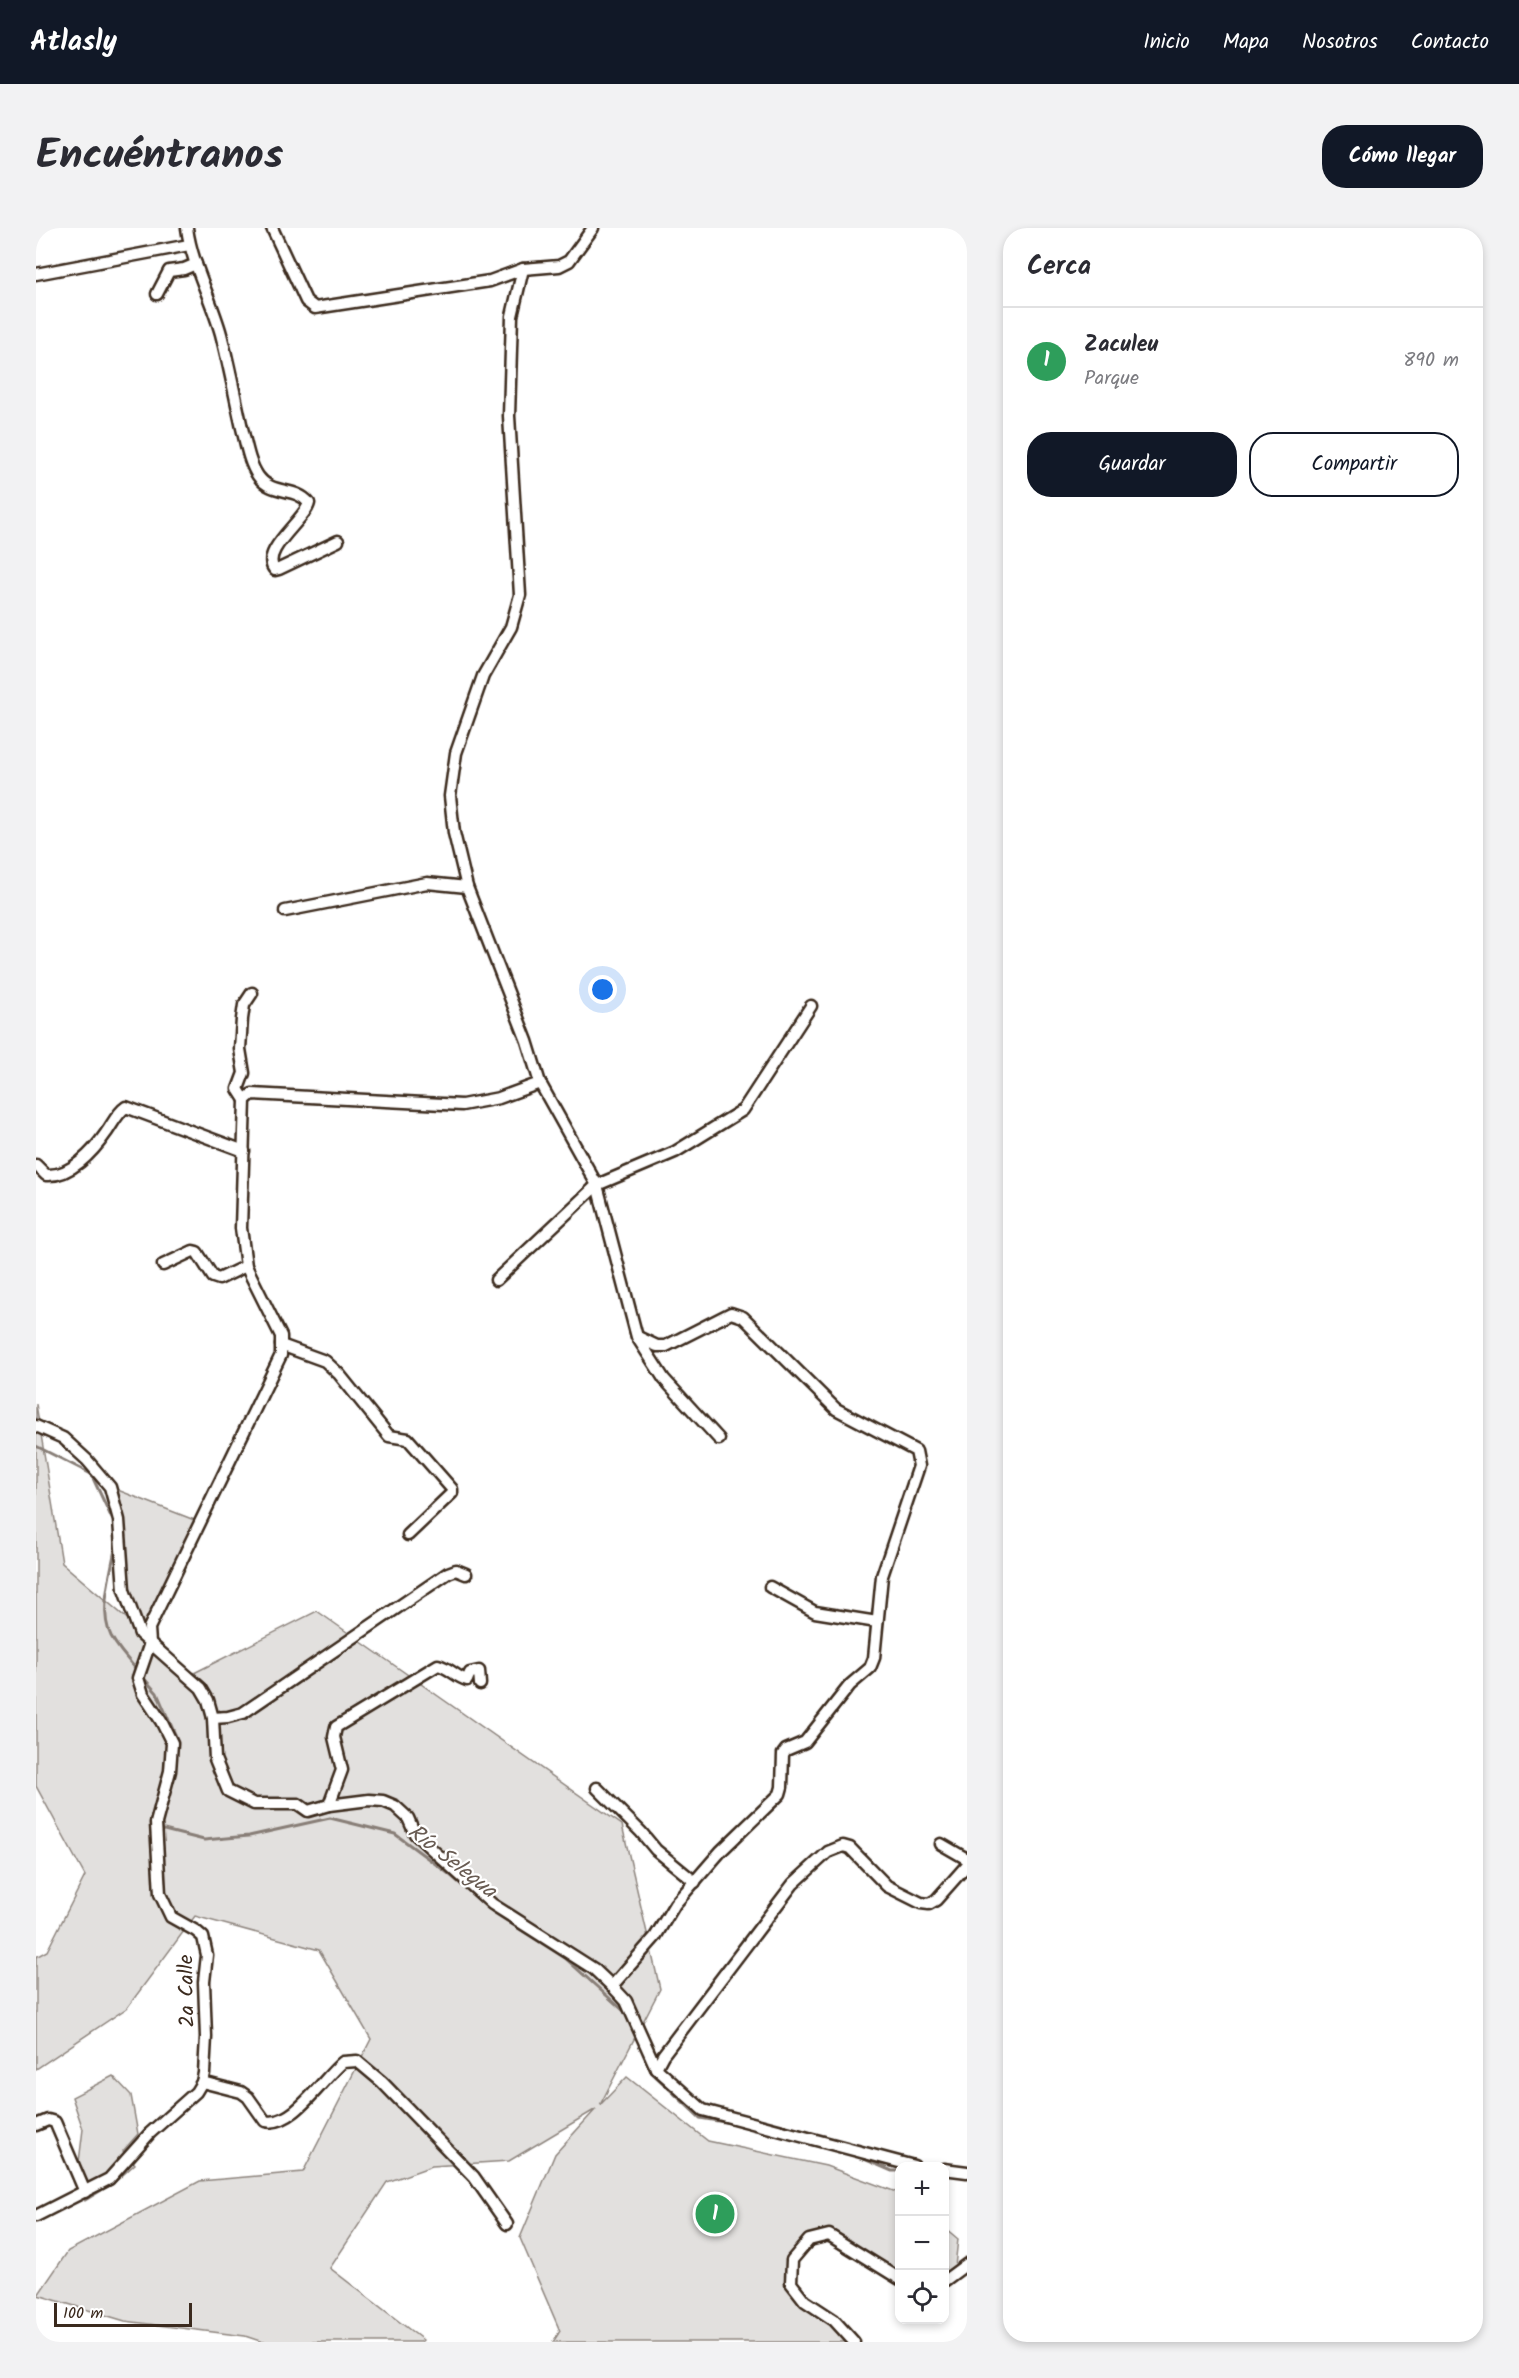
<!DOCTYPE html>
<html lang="es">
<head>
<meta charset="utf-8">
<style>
	body { margin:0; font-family:Kalam,sans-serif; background:#f2f2f3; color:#2b2b33 }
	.controls { position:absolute; right:18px; bottom:18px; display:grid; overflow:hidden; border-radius:12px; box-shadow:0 3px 9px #0003 }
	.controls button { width:54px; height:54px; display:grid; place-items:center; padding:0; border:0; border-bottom:2px solid #e1e1e2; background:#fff; color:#2b2b33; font:30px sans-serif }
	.scale { position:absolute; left:18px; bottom:15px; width:138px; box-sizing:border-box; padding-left:6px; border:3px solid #3b2a1e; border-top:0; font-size:16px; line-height:21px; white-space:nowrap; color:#3b2a1e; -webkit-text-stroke:4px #fff; paint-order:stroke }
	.you { position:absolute; left:567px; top:762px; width:21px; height:21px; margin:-15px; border:4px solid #fff; border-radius:50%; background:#1a73e8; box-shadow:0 0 0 9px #1a73e833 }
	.badge { display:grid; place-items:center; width:39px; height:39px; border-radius:50%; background:#111827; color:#fff; font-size:20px; font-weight:700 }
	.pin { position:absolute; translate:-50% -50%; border:3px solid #fff; box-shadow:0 2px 6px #0006 }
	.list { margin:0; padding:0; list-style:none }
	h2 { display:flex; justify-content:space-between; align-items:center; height:78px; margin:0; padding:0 24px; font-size:26px }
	h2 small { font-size:20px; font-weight:400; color:#7c7c81 }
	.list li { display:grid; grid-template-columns:39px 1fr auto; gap:18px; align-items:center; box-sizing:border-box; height:108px; padding:0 24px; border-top:2px solid #e1e1e2 }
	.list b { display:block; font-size:22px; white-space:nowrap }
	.list p { margin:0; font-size:20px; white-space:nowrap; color:#7c7c81 }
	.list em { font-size:20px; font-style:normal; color:#7c7c81 }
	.actions { display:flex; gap:12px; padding:18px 24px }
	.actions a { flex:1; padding:14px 0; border:2px solid #111827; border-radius:24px; text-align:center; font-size:21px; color:#111827 }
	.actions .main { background:#111827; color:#fff }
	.icon { flex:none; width:33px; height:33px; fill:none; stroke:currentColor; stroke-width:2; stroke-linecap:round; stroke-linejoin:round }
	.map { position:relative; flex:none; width:931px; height:2114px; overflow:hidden; border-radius:24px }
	header { display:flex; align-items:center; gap:36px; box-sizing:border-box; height:84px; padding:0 30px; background:#111827; color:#fff }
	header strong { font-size:28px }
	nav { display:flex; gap:33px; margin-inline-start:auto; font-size:21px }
	.intro { display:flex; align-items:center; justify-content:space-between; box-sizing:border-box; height:144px; padding:0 36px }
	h1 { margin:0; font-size:42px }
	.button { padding:15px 27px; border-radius:24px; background:#111827; color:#fff; font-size:21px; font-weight:700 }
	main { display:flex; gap:36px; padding:0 36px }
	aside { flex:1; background:#fff; border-radius:24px; box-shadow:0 3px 9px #0003 }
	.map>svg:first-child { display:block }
	.green { fill:#e2e0de; stroke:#8e857e; stroke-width:1.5 }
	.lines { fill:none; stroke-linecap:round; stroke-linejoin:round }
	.stream { stroke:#887e77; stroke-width:3 }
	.minor-casing { stroke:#3b2a1e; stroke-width:15 }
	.minor { stroke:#fff; stroke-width:10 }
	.labels { text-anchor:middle; stroke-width:4.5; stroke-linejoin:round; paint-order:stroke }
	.street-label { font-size:21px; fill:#3b2a1e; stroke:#fff }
	.water-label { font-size:22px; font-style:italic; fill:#685b52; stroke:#fff }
</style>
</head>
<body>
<header>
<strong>Atlasly</strong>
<nav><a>Inicio</a><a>Mapa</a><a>Nosotros</a><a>Contacto</a></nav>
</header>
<div class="intro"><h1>Encuéntranos</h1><a class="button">Cómo llegar</a></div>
<main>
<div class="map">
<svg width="931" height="2114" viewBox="0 0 931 2114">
	<rect width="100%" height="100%" fill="#fff"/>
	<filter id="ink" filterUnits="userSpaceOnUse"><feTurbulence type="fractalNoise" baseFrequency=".0167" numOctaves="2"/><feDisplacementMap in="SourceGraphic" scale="12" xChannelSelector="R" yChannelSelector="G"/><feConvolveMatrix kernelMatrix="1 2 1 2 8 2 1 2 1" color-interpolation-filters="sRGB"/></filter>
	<g filter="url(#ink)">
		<g class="green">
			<polygon points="0,1176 26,1335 156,1446 281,1383 586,1597 624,1761 564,1877 591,1849 672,1913 790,1938 863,1965 863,2051 793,2007 773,2012 756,2032 755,2055 818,2114 517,2114 524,2103 484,2010 519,1926 560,1881 473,1933 396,1938 351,1954 294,2040 387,2112 385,2114 227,2114 209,2108 89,2093 2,2067 32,2023 164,1953 267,1944 335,1811 283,1722 159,1688 91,1780 0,1841 0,1729 11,1723 49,1648 0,1558"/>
			<polygon points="74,1259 166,1295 113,1400 105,1399 89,1365"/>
			<polygon points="77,1848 95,1867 102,1906 87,1923 99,1936 77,1956 49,1973 41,1951 47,1901 36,1869"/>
			<polygon points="909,2000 922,2011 919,2038 909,2046"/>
		</g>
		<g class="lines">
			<g class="stream">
				<polyline points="0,1218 55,1246 79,1297"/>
				<path d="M80 1315C76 1343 62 1382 75 1408 82 1421 91 1431 101 1442"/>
				<polyline points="105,1447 121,1465 142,1513 140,1523"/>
				<polyline points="124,1601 168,1612 213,1608 294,1590 359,1606 413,1646 457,1684 529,1730 590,1785"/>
				<polyline points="611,1832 616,1845 664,1890 706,1897"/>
				<polyline points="819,1927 856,1943 864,1943"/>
			</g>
			<defs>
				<g id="minor">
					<path d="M151 0C156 37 175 70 185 106 193 137 199 169 206 200 210 216 213 235 222 248 236 268 259 258 273 275 270 291 222 324 239 342L243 341 302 313"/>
					<polyline points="236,0 270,73 279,80 454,53 487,41 523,38 533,33 557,0"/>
					<polyline points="487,41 476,88 473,188 484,367 475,399 447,448 420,525 414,568 418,605 431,659 491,813 504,855 561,957 601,1109 628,1151 683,1211"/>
					<polyline points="0,46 153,17"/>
					<polyline points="121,66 133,43 148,41 160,36"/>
					<polyline points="249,683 391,655 431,659"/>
					<polyline points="209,872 202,861 208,845 204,821 206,791 208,777 216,765"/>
					<path d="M0 937 10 947C34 949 57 924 70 905 76 897 81 885 90 879L208 923"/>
					<polyline points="127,1037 157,1023 161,1024 177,1049 183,1051 210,1038"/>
					<polyline points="460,1052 561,957 639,924 707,882 775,778"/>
					<polyline points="245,1117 289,1133 303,1146 353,1208 372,1211 416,1261 416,1265 372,1307"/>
					<polyline points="0,1198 27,1210 51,1232 74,1259 83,1292 88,1362 104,1406 165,1460 172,1472 177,1490 179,1531 192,1563 218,1576 262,1576 272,1583 293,1577 333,1572 347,1573 359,1578 372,1590 379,1606 456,1676 558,1741 576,1758 590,1773 620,1840 667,1882 878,1938"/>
					<polyline points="734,1359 779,1384 841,1394"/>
					<polyline points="177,1490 192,1489 207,1485 412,1345 420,1342 430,1346"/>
					<polyline points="561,1560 605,1604 620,1622 659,1654"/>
					<path d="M293 1577 306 1542 298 1509 300 1499 402 1437C414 1440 420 1449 431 1452L434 1445 443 1443 444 1456"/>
					<polyline points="905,1616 931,1631"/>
					<polyline points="576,1758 619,1709 639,1676 685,1623 744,1566 746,1559 747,1526 750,1522 769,1514 814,1457 834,1440 838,1430 846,1348 883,1238 880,1223 800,1181 707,1089 695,1085 630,1118 621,1118 602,1109"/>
					<polyline points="620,1840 627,1827 757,1656 792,1624 807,1618 814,1620 851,1658 885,1675 893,1676 900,1672 931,1637"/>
					<path d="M166 1854 205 1864 212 1869 229 1893C257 1900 287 1850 307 1834L321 1833 346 1854 438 1949 471 1996"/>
					<polyline points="0,1897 12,1892 19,1894 49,1964"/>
					<polyline points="908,1941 931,1944"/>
					<polyline points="0,1988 73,1951 114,1905 160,1864 166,1854 168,1845 170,1809 168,1754 171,1727 167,1709 160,1703 135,1689 124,1666 120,1595 134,1543 136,1515 125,1493 107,1466 102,1450 114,1415 113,1400 245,1127 245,1108 210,1038 205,1000 209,872 216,866 426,877 463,870 504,855"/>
					<polyline points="908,2053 931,2036"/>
					<polyline points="818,2114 798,2092 769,2073 755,2055 756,2032 773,2012 793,2007 864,2051"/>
				</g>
			</defs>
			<use href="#minor" class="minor-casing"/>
			<use href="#minor" class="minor"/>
		</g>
	</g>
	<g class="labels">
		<g class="street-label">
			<text transform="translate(150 1763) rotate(-91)" y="7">2a Calle</text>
		</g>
		<g class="water-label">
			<text transform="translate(417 1632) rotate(38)" y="8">Río Selegua</text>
		</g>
	</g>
</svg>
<div class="controls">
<button>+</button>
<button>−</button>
<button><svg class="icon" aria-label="locate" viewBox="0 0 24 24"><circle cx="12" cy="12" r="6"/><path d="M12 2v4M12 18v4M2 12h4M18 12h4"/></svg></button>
</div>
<div class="scale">100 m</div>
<div class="you"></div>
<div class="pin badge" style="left:679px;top:1986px;background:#2e9e5b">1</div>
</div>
<aside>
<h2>Cerca<small></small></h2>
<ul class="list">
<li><span class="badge" style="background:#2e9e5b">1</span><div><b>Zaculeu</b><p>Parque</p></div><em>890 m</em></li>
</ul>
<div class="actions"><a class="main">Guardar</a><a>Compartir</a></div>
</aside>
</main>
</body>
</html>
